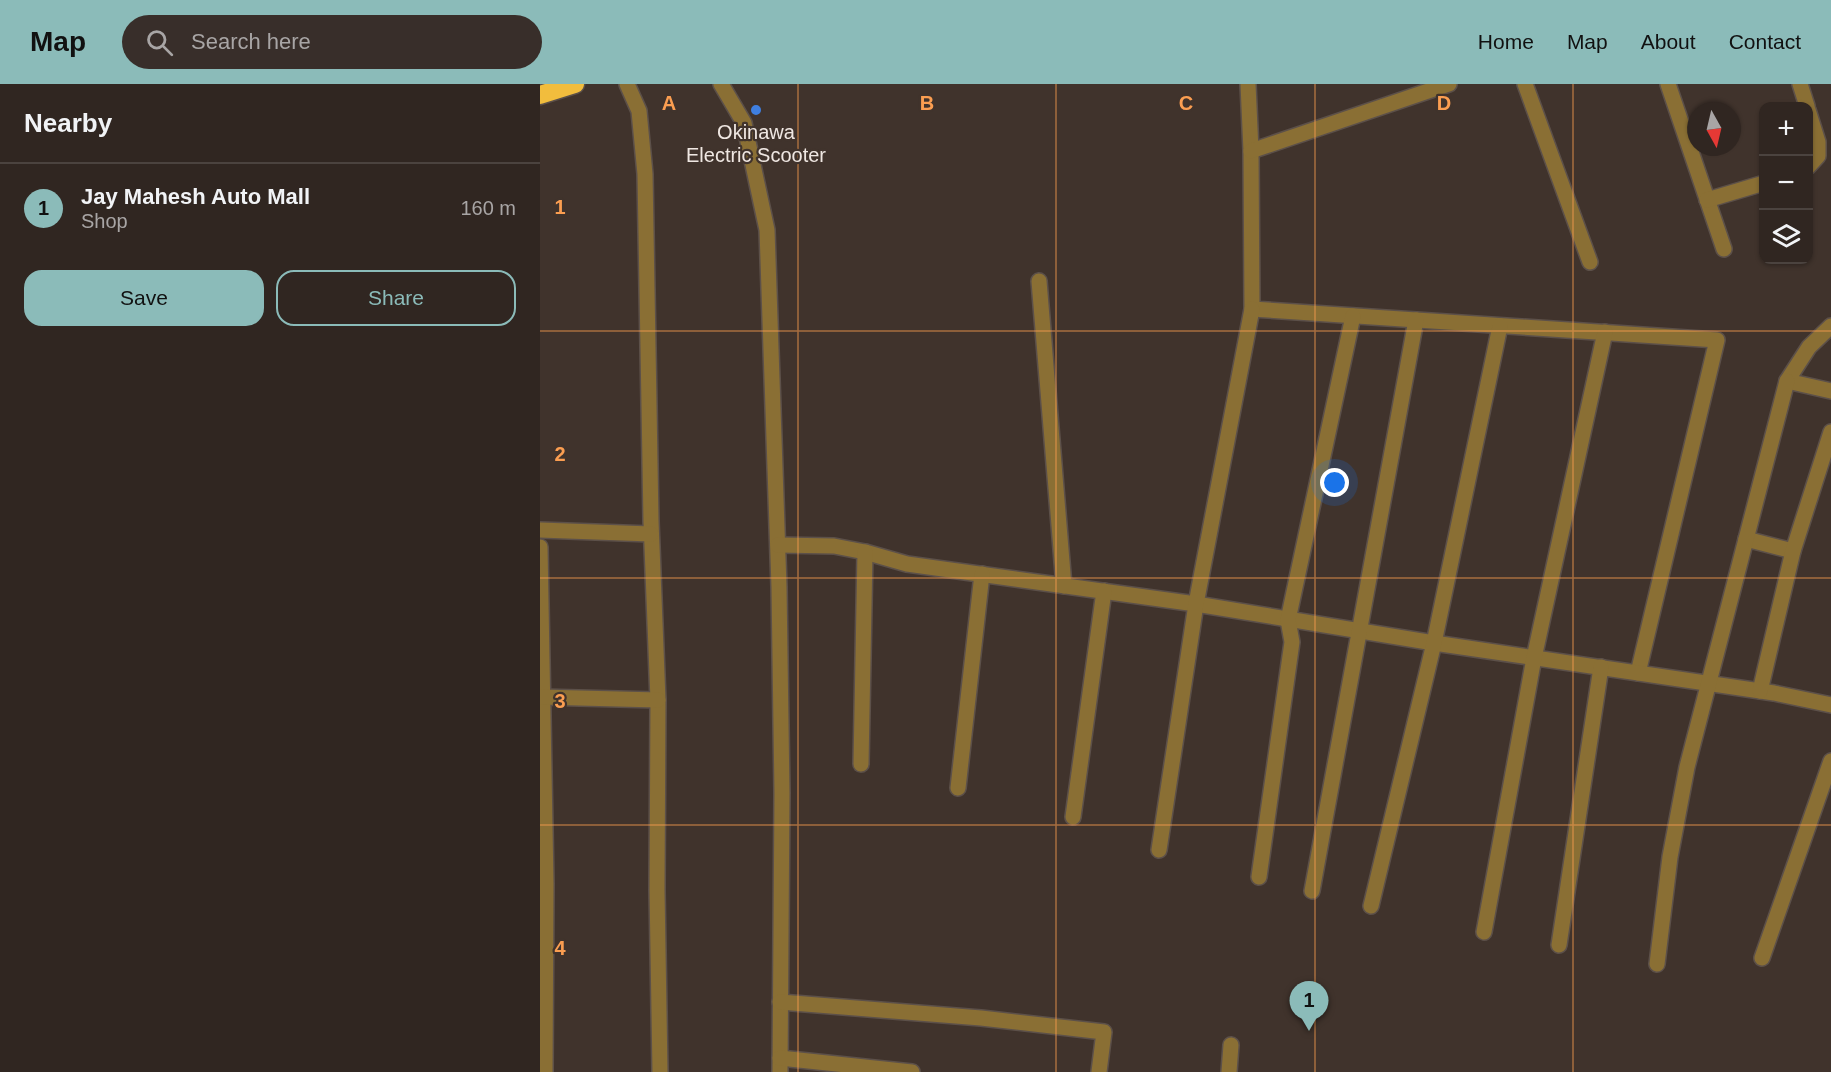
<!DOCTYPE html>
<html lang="en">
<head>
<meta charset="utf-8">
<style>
	body { margin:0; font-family:Helvetica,sans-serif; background:#382e2a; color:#f1f3f6 }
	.controls { position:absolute; right:18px; top:18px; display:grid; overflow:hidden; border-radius:12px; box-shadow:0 2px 4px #0004 }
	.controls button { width:54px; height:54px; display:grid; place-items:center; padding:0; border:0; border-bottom:2px solid #4b433f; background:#302621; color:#f1f3f6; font:30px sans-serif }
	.compass { position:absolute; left:1147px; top:18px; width:54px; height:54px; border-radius:50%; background:#302621; box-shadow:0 2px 4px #0004; rotate:172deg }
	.you { position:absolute; left:795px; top:399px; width:21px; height:21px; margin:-15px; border:4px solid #fff; border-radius:50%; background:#1a73e8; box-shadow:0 0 0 9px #1a73e833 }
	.badge { display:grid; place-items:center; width:39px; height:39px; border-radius:50%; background:#8bbbb9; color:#111; font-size:20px; font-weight:700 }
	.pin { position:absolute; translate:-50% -50px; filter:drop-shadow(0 2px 3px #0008) }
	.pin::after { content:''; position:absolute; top:32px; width:21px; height:18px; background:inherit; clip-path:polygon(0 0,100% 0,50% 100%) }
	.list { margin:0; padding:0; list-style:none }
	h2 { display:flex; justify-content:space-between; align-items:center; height:78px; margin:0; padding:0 24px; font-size:26px }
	h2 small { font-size:20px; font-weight:400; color:#a8a5a5 }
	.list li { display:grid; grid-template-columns:39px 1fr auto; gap:18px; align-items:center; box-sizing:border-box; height:90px; padding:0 24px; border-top:2px solid #4b433f }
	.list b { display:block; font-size:22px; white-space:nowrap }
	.list p { margin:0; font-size:20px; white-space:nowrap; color:#a8a5a5 }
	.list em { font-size:20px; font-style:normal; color:#a8a5a5 }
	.actions { display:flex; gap:12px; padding:18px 24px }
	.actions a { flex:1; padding:14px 0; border:2px solid #8bbbb9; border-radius:18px; text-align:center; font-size:21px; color:#8bbbb9 }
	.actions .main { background:#8bbbb9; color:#111 }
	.icon { flex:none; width:33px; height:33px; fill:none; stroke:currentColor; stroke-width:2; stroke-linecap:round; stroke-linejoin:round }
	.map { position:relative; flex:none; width:1291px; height:988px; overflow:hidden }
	header { display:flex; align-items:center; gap:36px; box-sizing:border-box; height:84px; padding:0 30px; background:#8bbbb9; color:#111 }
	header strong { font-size:28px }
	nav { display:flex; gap:33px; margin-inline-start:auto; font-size:21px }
	.search { width:420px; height:54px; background:#382e2a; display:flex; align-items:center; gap:15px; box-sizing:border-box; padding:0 21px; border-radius:33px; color:#a8a5a5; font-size:22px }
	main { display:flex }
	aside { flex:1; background:#302621 }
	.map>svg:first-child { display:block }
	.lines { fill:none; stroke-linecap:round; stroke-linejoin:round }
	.minor-casing { stroke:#5c5049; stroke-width:18 }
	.highway-casing { stroke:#5c5049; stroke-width:21 }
	.minor { stroke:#8a6f34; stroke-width:15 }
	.highway { stroke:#f2bd3d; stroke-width:18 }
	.grid { fill:none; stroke:#fb9e51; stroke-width:1.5; stroke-opacity:0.55 }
	.shop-dot { fill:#3f7fe0; stroke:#40332c; stroke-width:2 }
	.labels { text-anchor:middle; stroke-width:4.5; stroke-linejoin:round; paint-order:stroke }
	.poi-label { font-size:20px; fill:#efe7e2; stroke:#40332c }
	.grid-label { font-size:20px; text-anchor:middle; font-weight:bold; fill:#fb9e51; stroke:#40332c; stroke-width:4.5; stroke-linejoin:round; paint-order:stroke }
</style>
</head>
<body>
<header>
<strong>Map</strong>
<div class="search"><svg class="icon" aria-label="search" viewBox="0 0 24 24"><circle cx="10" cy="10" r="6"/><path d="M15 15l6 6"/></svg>Search here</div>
<nav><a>Home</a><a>Map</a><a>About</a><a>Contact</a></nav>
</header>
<main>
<aside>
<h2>Nearby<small></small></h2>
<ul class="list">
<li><span class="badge">1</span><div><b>Jay Mahesh Auto Mall</b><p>Shop</p></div><em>160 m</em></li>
</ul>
<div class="actions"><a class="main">Save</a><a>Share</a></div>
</aside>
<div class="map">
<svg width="1291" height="988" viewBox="0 0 1291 988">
	<rect width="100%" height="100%" fill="#40332c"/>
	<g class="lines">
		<defs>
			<g id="minor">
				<polyline points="87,0 99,27 105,90 111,437 118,616 117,806 120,988"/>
				<polyline points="181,0 204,39 227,146 239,503 242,709 240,988"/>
				<polyline points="708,0 711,67 712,225 1177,256 1098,589"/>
				<polyline points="985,0 1050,178"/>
				<polyline points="1128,0 1184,165"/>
				<polyline points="1260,0 1267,22"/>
				<polyline points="1268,26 1278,58 1278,72 1268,83"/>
				<polyline points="711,67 909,0"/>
				<polyline points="1167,116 1224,99"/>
				<polyline points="499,197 524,502"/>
				<polyline points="1291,242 1269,263 1247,297 1291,307"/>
				<polyline points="0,446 111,450"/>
				<polyline points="1206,455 1253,467"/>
				<polyline points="238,461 294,462 325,468 367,480 656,520 894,559 1234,609 1291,621"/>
				<polyline points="0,463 6,800 5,988"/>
				<polyline points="1220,607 1253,467 1291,348"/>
				<polyline points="0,613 118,616"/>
				<polyline points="321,680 325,468"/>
				<polyline points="418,704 442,490"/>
				<polyline points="533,733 564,507"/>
				<polyline points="619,766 656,520 712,225"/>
				<polyline points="719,793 752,558 748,536 813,232"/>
				<polyline points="772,807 876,236"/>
				<polyline points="831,822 894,559 960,242"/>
				<polyline points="944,848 994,574 1065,248"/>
				<polyline points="1019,861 1061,583"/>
				<polyline points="1222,874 1291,677"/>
				<polyline points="1117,880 1130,773 1147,683 1247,297"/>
				<polyline points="240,918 441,934 564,948 559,988"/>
				<polyline points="240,974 372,988"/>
				<polyline points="689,988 691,961"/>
			</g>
			<polyline id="highway" points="0,11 35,0"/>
		</defs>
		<use href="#minor" class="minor-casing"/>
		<use href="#highway" class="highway-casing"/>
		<use href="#minor" class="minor"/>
		<use href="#highway" class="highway"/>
	</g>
	<path class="grid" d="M258 0V988M516 0V988M775 0V988M1033 0V988M0 247H1291M0 494H1291M0 741H1291"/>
	<circle class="shop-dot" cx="216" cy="26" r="6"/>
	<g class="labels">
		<g class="poi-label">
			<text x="216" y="55">Okinawa<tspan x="216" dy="23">Electric Scooter</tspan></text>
		</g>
	</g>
	<g class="grid-label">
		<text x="129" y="26">A</text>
		<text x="387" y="26">B</text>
		<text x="646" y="26">C</text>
		<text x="904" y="26">D</text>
		<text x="20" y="130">1</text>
		<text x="20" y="377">2</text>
		<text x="20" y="624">3</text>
		<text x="20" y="871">4</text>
	</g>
</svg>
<div class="controls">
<button>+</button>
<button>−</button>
<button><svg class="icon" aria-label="layers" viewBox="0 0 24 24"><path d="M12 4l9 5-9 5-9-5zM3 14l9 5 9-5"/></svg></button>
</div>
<svg class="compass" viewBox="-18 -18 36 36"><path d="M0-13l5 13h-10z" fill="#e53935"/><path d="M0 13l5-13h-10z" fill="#a8a5a5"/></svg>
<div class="you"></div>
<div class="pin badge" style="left:769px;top:947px">1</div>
</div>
</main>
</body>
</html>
